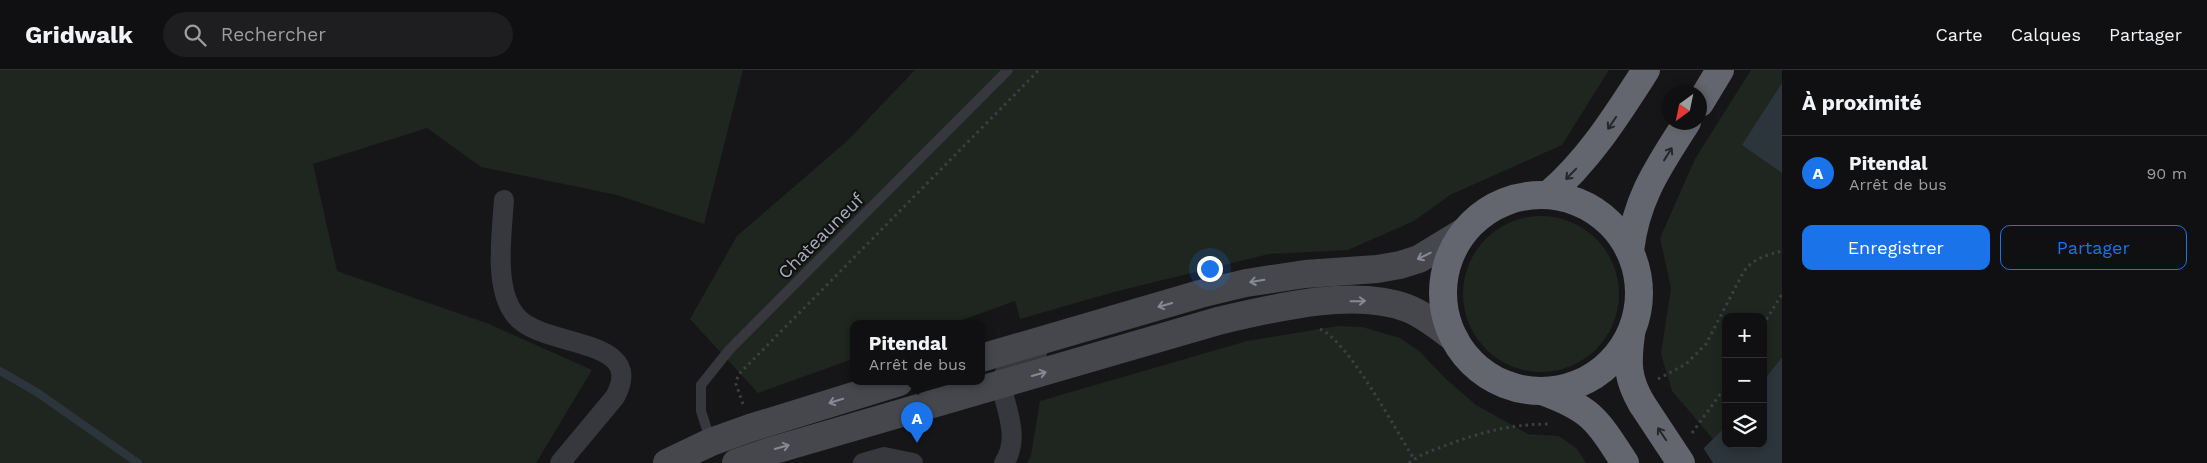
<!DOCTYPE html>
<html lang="fr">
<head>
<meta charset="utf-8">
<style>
	body { margin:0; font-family:"Work Sans",sans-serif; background:#1e1e20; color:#f1f3f6 }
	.controls { position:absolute; right:15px; bottom:15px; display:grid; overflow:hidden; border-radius:10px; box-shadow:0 2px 8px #0003 }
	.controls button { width:45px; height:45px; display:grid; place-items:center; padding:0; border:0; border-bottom:1px solid #303032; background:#101012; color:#f1f3f6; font:25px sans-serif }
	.compass { position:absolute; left:1662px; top:15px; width:45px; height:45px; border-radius:50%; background:#101012; box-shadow:0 2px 8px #0003; rotate:213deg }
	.you { position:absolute; left:1209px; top:198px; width:18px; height:18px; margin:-12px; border:4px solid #fff; border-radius:50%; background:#1a73e8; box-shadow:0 0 0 8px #1a73e833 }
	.badge { display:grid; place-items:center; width:32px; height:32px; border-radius:50%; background:#1a73e8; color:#fff; font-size:16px; font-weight:700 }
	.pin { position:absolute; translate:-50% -41px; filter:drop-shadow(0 1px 2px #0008) }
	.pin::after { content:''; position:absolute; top:26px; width:18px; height:15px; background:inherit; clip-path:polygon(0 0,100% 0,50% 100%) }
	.popup { position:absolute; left:850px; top:250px; width:135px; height:65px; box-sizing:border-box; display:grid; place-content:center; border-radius:10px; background:#101012; filter:drop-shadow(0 1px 4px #0005); font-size:16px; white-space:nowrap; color:#9c9d9f }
	.popup b { font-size:19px; color:#f1f3f6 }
	.popup::after { content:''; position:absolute; left:50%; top:100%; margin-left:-10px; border:10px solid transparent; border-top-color:#101012 }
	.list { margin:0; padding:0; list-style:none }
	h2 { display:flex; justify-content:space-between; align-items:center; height:65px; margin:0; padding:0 20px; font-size:21px }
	h2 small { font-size:16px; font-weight:400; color:#9c9d9f }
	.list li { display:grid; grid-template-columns:32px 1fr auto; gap:15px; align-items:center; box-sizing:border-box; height:75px; padding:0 20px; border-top:1px solid #303032 }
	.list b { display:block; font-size:19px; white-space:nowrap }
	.list p { margin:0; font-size:16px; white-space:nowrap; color:#9c9d9f }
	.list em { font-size:16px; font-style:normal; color:#9c9d9f }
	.actions { display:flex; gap:10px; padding:15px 20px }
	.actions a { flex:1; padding:11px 0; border:1px solid #1a73e8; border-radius:10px; text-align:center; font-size:18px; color:#1a73e8 }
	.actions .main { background:#1a73e8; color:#fff }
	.icon { flex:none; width:28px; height:28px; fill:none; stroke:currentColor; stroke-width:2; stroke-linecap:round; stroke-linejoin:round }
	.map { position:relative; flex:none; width:1782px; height:393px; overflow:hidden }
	header { display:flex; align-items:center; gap:30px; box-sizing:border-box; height:70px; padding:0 25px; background:#101012; border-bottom:1px solid #303032 }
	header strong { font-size:24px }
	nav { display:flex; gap:28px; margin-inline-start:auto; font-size:18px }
	.search { width:350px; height:45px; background:#1e1e20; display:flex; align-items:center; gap:12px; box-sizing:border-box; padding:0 18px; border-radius:28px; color:#9c9d9f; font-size:19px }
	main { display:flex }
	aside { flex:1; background:#101012 }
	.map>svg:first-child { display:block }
	.green { fill:#1e261f }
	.water { fill:#2c353c }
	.pier { fill:#161618 }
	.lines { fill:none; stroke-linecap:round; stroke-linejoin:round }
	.stream { stroke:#2c353c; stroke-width:8 }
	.path { stroke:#3d3f44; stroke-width:3; stroke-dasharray:2.5 4; stroke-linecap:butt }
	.lane { stroke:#37383d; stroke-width:10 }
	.street { stroke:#37383d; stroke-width:20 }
	.secondary { stroke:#45474d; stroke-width:28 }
	.highway { stroke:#63666e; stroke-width:28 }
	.highway-bridge { stroke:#63666e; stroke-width:28 }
	.oneway { stroke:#26262a }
	.oneway2 { stroke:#858993 }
	.labels { text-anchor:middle; stroke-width:4.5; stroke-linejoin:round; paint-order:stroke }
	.street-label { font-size:18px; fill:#a8adb8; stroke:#111113 }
</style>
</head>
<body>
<header>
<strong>Gridwalk</strong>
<div class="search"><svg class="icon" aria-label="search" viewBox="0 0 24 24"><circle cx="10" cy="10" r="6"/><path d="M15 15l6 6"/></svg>Rechercher</div>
<nav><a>Carte</a><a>Calques</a><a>Partager</a></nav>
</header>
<main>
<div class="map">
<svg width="1782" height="393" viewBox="0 0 1782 393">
	<rect width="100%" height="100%" fill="#161618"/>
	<g class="green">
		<polygon points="0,0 743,0 704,154 617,125 481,97 427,58 313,94 337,201 489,254 592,300 536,393 0,393"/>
		<polygon points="915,0 1609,0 1562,75 1450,125 1414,151 1348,180 1269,184 1114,222 1020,249 1015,231 951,254 853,254 853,289 758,323 690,249 737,166 847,71"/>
		<polygon points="1751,0 1782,0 1782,287 1763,311 1763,247 1726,247 1726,356 1713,369 1672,321 1661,284 1671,218 1660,168 1695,89"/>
		<circle cx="1541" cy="224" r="78"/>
		<polygon points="1338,256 1362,257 1400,268 1419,281 1446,309 1476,335 1528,364 1559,366 1577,379 1586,393 1027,393 1031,385 1040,331 1247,271"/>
	</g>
	<g class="water">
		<polygon points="1782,13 1782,103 1742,75"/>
		<polygon points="1782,287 1782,393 1689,393 1726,356 1726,374 1763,374 1763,311"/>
	</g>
	<polygon class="pier" points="1702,376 1713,393 1687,393 1687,391"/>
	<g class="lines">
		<polyline class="stream" points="0,301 38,323 138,393"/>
		<g class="path">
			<polyline points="1763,255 1782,224"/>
			<path d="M1320 259C1349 272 1395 359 1414 389"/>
			<polyline points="1469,292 1477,297"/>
			<path d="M1658 309 1686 294 1706 274 1744 201C1754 188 1767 185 1782 181"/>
			<polyline points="743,334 736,314 738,305 1039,0"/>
			<polyline points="1692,363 1726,316"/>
			<path d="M1409 393C1420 384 1434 380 1447 375 1481 362 1513 354 1549 354"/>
		</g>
		<polyline class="lane" points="711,372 701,341 701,315 730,279 1008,0"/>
		<g class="street">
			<path d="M504 130C502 163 493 219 516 246 543 279 648 266 615 327L560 393"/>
			<polyline points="863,393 884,387 913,393"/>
			<path d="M1004 393C1020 369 1007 341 1001 315 1004 294 1019 289 1037 284"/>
		</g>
		<g class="secondary">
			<polyline points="981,288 1200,224 1246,213 1305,204 1377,199 1400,195 1419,189 1465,161"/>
			<polyline points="667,393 711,372 750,358 899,312"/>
			<path d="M736 393 771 381 1218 251C1274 238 1352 218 1407 238 1425 245 1440 258 1455 269"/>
		</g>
		<g class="highway">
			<polyline points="1700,33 1720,0"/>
			<circle cx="1541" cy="223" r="98"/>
			<path d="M1548 125C1589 90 1617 45 1646 0"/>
			<path d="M1630 181C1636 128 1659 96 1687 52"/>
			<path d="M1631 264C1627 293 1627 309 1642 334"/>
			<path d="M1542 321C1592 339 1597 350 1625 393"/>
		</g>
		<polyline class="highway-bridge" points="1642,334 1681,393"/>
	</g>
	<defs><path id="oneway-shaft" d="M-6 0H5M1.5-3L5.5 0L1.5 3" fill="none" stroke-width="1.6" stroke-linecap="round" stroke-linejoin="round" transform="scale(1.25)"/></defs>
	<g class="oneway">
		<use href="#oneway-shaft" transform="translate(1612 53) rotate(124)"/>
		<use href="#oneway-shaft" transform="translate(1668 84) rotate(-58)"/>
		<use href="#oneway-shaft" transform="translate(1571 104) rotate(134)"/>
		<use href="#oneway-shaft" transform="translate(1662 364) rotate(-124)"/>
	</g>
	<g class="oneway2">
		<use href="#oneway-shaft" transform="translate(1424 186) rotate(154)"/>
		<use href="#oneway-shaft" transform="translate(1257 211) rotate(171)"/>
		<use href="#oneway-shaft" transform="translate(1358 231) rotate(-1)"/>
		<use href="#oneway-shaft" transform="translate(1165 235) rotate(164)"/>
		<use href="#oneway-shaft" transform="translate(1039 304) rotate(-16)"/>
		<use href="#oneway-shaft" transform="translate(836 331) rotate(163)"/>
		<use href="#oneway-shaft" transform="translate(782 377) rotate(-16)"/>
	</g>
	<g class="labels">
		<g class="street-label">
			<text transform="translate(821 166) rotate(-45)" y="6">Chateauneuf</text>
		</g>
	</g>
</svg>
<div class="controls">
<button>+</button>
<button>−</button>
<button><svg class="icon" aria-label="layers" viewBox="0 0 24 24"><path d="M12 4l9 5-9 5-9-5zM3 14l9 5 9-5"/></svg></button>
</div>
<svg class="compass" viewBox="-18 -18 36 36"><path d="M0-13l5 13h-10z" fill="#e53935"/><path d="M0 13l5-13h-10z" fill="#9c9d9f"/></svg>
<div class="you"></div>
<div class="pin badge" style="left:917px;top:373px">A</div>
<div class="popup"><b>Pitendal</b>Arrêt de bus</div>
</div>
<aside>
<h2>À proximité<small></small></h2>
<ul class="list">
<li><span class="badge">A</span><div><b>Pitendal</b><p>Arrêt de bus</p></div><em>90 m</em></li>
</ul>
<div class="actions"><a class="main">Enregistrer</a><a>Partager</a></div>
</aside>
</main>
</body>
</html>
